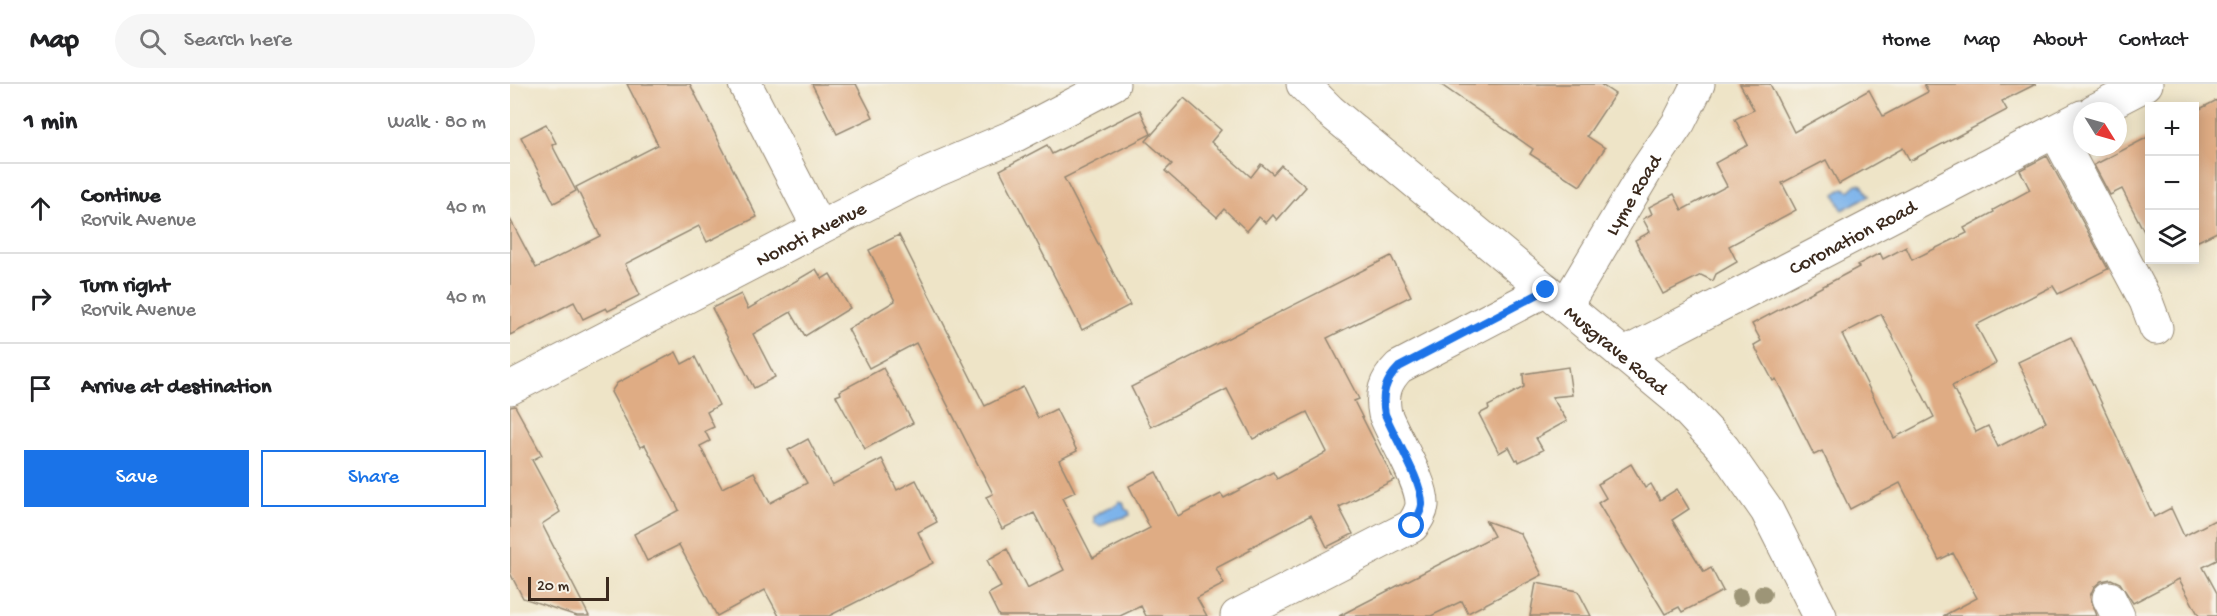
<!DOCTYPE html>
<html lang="en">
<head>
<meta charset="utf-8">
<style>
	body { margin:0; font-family:"Gochi Hand",sans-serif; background:#f6f6f6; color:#202124 }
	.controls { position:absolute; right:18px; top:18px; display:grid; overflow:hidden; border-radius:0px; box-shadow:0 3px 15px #0003 }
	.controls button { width:54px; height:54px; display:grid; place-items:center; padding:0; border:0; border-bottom:2px solid #e0e0e0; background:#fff; color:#202124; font:30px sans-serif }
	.compass { position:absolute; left:1563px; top:18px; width:54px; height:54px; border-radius:50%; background:#fff; box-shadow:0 3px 15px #0003; rotate:127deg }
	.scale { position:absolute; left:18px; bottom:15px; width:81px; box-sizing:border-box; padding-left:6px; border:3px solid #3b2a1e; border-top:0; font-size:16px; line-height:21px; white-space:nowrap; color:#3b2a1e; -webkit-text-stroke:4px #f7f3e8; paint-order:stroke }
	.stop { position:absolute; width:18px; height:18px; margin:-14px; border:4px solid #1a73e8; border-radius:50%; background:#fff }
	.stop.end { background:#1a73e8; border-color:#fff; box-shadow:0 2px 6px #0008 }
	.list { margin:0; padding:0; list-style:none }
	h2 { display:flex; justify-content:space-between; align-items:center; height:78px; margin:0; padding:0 24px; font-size:26px }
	h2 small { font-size:20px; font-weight:400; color:#757577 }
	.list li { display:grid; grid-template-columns:39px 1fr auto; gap:18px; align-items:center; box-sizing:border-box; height:90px; padding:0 24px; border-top:2px solid #e0e0e0 }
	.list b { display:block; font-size:22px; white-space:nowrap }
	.list p { margin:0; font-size:20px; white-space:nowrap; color:#757577 }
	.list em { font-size:20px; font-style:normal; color:#757577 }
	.actions { display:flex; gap:12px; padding:18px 24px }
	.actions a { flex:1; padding:14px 0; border:2px solid #1a73e8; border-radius:0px; text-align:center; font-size:21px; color:#1a73e8 }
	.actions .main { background:#1a73e8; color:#fff }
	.icon { flex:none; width:33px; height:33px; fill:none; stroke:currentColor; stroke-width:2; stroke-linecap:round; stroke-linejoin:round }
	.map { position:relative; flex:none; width:1707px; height:532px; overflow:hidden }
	header { display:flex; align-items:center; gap:36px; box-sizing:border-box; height:84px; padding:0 30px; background:#fff; border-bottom:2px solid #e0e0e0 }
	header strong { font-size:28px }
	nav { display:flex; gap:33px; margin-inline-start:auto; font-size:21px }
	.search { width:420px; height:54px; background:#f6f6f6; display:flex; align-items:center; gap:15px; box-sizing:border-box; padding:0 21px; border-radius:33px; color:#757577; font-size:22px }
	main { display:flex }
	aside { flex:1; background:#fff }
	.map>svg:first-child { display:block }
	.water { fill:#7cb3eb; stroke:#5c6e84; stroke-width:1.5 }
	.building { fill:#dfac84; fill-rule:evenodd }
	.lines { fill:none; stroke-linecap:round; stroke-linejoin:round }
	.minor-casing { stroke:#948772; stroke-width:35 }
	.minor { stroke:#fff; stroke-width:33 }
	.tree { fill:#9d9577 }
	.route { stroke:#1a73e8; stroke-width:8 }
	.labels { text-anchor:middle; stroke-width:6; stroke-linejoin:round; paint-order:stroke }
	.street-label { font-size:20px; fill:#3b2a1e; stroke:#f7f3e8 }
</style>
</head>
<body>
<header>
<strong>Map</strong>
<div class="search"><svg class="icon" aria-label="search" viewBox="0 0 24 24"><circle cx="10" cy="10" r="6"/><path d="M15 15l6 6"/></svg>Search here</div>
<nav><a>Home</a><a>Map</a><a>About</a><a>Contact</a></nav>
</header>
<main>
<aside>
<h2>1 min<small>Walk · 80 m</small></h2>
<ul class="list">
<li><svg class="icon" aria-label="ahead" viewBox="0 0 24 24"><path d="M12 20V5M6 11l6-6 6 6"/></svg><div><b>Continue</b><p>Rorvik Avenue</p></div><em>40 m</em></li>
<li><svg class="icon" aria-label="right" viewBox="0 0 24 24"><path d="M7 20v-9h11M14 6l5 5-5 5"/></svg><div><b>Turn right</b><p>Rorvik Avenue</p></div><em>40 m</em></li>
<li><svg class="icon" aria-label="arrive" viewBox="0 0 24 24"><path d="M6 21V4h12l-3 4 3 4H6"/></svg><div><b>Arrive at destination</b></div></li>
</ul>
<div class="actions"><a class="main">Save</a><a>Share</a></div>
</aside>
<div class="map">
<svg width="1707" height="532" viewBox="0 0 1707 532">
	<rect width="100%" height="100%" fill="#f7f3e8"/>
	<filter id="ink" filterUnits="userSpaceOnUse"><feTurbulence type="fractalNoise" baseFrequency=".0167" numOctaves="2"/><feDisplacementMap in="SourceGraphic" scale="12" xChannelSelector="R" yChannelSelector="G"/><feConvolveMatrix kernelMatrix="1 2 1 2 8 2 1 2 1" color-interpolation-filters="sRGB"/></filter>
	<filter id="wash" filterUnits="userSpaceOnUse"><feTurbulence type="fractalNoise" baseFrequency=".008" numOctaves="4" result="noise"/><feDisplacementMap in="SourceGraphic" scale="24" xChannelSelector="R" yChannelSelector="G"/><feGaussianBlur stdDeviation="1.35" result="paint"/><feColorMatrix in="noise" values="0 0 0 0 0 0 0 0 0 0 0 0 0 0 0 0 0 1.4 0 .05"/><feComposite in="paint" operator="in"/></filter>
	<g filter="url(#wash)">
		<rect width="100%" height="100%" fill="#eee4c7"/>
		<g class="water">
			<polygon points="1347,100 1352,101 1359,112 1332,126 1325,110 1334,104 1339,107"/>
			<path d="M609 417 613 418 615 425 619 427 620 431C610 436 602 434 591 442L584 439V432L595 425 607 421Z"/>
		</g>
		<g id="blocks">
			<g class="building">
				<polygon points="117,0 180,0 247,133 197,158 189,142 115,180 130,211 98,227 96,224 73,235 64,218 0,251 0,135 26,184 90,152 66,103 148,61"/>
				<polygon points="302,0 346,0 363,33 327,50"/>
				<polygon points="930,0 1090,0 1105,10 1077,52 1095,64 1070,102 1020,70 1023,65"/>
				<polygon points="1230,0 1260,0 1284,48 1359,6 1373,32 1418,8 1414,0 1526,0 1492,17 1497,26 1400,77 1393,64 1329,100 1316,76 1272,99 1286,126 1219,162 1227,178 1206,190 1203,197 1191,191 1153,210 1125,156 1140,148 1133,135 1142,130 1139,123 1164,110 1172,126 1217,102 1205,79 1238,61 1225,35 1244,26"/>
				<polygon points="674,14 711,46 701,58 741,93 751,80 763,90 771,81 796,103 767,136 763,131 756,139 749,133 737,147 714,125 707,133 655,87 662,80 636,57"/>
				<polygon points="1707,16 1707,148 1684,159 1684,28"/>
				<polygon points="630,26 641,50 554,94 620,221 572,246 490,86 537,61 542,70"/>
				<polygon points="36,40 46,59 42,61 66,107 44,119 11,53"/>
				<polygon points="1640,52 1640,159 1612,105 1600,111 1584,81"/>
				<path d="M1537 72 1598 185 1548 210 1543 202 1466 241 1486 279 1442 302 1466 348 1478 342 1488 363 1536 338 1508 278 1561 253 1644 433 1661 424 1674 452 1707 435V476L1693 483 1707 509V532H1689L1669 495 1623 519 1610 499 1601 495 1591 497 1584 503 1580 512 1587 532H1433L1467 514 1443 469 1429 476 1390 399 1340 425 1312 367 1304 371 1266 295 1263 297 1244 261 1251 257 1242 240 1349 183 1347 181 1370 169 1373 175 1396 163 1402 176 1457 149 1454 144 1484 128 1483 126 1520 106 1510 86ZM1371 230 1424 333 1384 354 1332 250Z"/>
				<polygon points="389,151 475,322 513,303 528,334 546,325 567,367 549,376 565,408 552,414 583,474 640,444 619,402 646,388 668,432 711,410 714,414 763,388 767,395 817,368 797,328 743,355 717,305 641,343 621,303 881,172 901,212 817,254 849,315 844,317 884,396 829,423 843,450 817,463 801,431 739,464 741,466 706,484 714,500 687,514 697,532 636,532 631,522 610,532 489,532 478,510 491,503 477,476 497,465 517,505 554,486 524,429 492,445 476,413 483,410 406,259 359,284 338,245 385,217 359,166"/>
				<polygon points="306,185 312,195 320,190 340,224 295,252 281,228 243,250 265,293 244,304 202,224 231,210 238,225"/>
				<polygon points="166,268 172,280 185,273 209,321 197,328 204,343 195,347 200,357 190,362 212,404 244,388 260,419 297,399 278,366 298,355 322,401 372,375 387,406 406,396 427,438 408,448 423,479 319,532 269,532 255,506 207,532 169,461 137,477 124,450 169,426 135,361 130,363 101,308 107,299"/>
				<polygon points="1058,283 1062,311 1042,313 1057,337 1026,354 1033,366 1009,378 1008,375 1006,376 999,363 989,369 969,330 979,325 978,322 1014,303 1013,290"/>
				<polygon points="373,284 403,339 355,365 326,312 331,310 330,307"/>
				<polygon points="5,322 32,371 22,376 50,428 32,440 79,532 67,532 13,514 0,489 0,323"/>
				<polygon points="1121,380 1135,404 1141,400 1150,416 1167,405 1179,425 1162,436 1194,488 1201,484 1213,507 1172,528 1169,523 1155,530 1088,419 1096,414 1088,400"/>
				<polygon points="976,437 1010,449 1032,491 958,529 952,517 921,532 829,532 984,452"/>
				<polygon points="1026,499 1068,507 1081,532 1020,532"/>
			</g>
		</g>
	</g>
	<g filter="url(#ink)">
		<use href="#blocks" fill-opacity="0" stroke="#948772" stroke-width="1.5"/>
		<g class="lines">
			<defs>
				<g id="minor">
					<polyline points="235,0 309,144"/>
					<path id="s1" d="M793 0 820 27 1166 314 1213 364 1257 427 1310 532"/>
					<polyline points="1584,27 1636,0"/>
					<polyline points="1545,47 1636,217 1646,244"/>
					<path id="s2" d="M1056 221 1135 88 1169 38 1188 0"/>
					<path id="s3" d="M1113 271 1572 33"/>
					<path id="s4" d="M0 304 309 144 420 88 502 53 603 0"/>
					<polyline points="1599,514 1608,532"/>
					<path d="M727 532 902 442C907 435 911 429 912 421 913 398 884 354 875 330 871 310 875 297 889 283L1036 206"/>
				</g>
			</defs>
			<use href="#minor" class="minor-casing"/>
			<use href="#minor" class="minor"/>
		</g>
		<g class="tree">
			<circle cx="1253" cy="510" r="9"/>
			<circle cx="1230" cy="513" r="9"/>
		</g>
	</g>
	<g class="lines" filter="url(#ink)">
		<path class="route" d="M902 442C906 435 911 429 912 421 913 398 884 353 875 330 871 310 875 297 889 283L1036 206"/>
	</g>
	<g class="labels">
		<g class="street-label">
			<text dy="7" stroke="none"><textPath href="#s2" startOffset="129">Lyme Road</textPath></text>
			<text dy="7" stroke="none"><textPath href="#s4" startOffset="338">Nonoti Avenue</textPath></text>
			<text dy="7" stroke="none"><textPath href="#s3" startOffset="258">Coronation Road</textPath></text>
			<text dy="7" stroke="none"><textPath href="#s1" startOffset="411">Musgrave Road</textPath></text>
		</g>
	</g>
</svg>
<div class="controls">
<button>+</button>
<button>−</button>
<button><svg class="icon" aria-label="layers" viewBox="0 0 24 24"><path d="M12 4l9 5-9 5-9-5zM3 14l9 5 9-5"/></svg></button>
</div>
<svg class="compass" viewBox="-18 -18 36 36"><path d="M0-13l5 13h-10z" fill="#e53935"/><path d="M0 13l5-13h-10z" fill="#757577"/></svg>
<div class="scale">20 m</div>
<div class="stop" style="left:902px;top:442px"></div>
<div class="stop end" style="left:1036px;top:206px"></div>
</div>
</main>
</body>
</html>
